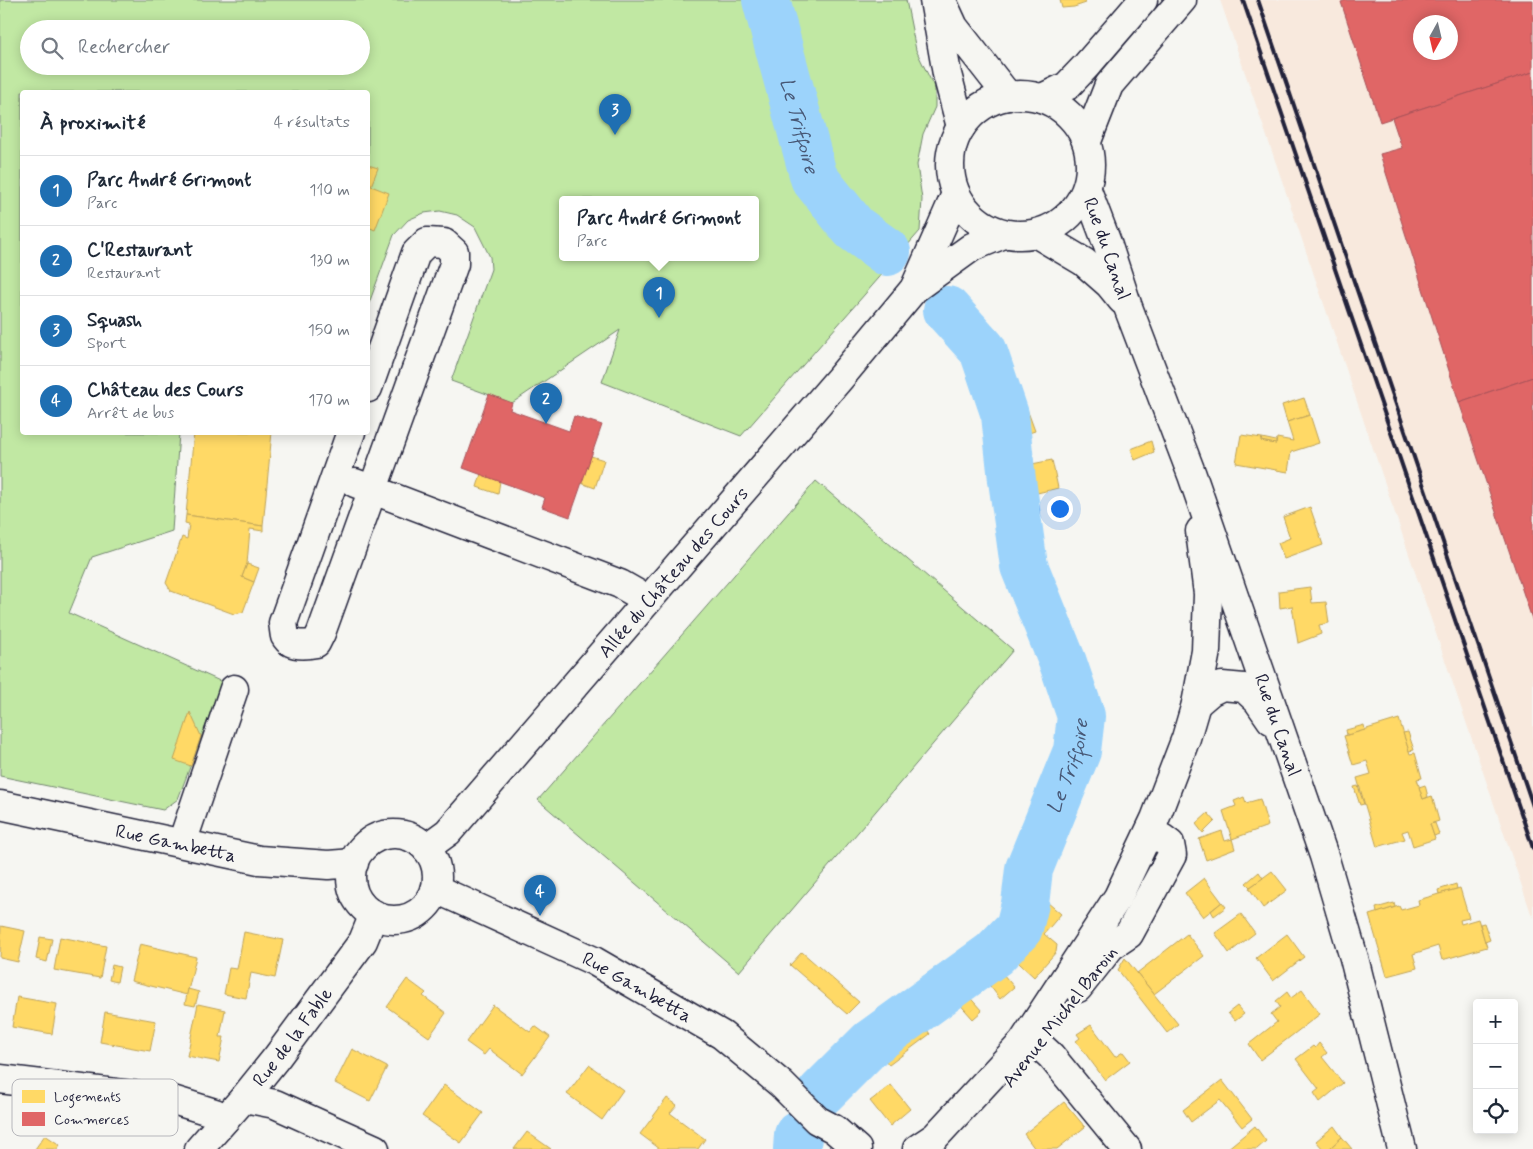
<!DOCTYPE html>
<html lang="fr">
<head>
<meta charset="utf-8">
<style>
	body { margin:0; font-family:Mynerve,sans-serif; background:#f2f2f3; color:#1f2937 }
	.controls { position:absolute; right:15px; bottom:15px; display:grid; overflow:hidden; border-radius:5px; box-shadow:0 2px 12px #0003 }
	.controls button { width:45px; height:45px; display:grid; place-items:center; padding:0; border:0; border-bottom:1px solid #e0e1e3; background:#fff; color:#1f2937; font:25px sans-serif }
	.compass { position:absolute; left:1413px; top:15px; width:45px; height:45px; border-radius:50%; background:#fff; box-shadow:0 2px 12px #0003; rotate:188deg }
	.you { position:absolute; left:1059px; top:508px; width:18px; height:18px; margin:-12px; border:4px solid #fff; border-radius:50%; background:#1a73e8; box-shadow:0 0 0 8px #1a73e833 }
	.badge { display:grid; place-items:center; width:32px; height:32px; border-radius:50%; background:#1f6fb2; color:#fff; font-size:16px; font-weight:700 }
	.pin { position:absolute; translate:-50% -41px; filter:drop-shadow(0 1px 2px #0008) }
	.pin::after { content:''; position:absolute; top:26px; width:18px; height:15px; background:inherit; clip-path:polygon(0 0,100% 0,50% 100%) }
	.popup { position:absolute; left:559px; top:196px; width:200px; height:65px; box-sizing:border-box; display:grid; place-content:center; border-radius:5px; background:#fff; filter:drop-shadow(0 1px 4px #0005); font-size:16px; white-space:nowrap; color:#747a83 }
	.popup b { font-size:19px; color:#1f2937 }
	.popup::after { content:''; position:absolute; left:50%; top:100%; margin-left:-10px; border:10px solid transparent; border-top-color:#fff }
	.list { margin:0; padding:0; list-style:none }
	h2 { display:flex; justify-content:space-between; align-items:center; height:65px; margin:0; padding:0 20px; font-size:21px }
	h2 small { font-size:16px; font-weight:400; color:#747a83 }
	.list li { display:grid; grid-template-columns:32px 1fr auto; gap:15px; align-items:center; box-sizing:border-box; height:70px; padding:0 20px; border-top:1px solid #e0e1e3 }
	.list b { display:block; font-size:19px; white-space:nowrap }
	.list p { margin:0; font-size:16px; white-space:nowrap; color:#747a83 }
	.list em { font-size:16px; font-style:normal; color:#747a83 }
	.icon { flex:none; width:28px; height:28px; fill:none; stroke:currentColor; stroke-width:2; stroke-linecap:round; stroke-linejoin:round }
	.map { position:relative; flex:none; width:1533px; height:1149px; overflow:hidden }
	.search { position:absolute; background:#fff; box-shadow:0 2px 12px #0003; left:20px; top:20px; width:350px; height:55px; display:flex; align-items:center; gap:12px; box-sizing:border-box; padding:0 18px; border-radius:28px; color:#747a83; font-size:19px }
	.panel { position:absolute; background:#fff; box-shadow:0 2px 12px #0003; left:20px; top:90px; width:350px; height:345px; border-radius:5px }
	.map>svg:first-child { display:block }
	.built { fill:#f8e9dd; fill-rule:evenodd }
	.green { fill:#c1e8a3; stroke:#72856f; fill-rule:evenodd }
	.homes { fill:#ffd966; stroke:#bda259 }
	.shops { fill:#e06666; stroke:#a75259; fill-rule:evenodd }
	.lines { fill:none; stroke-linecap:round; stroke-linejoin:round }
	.river { stroke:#9cd3fb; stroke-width:48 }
	.minor-casing { stroke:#22223b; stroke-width:31 }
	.minor { stroke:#f6f6f2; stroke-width:28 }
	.rail { stroke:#22223b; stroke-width:4 }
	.labels { text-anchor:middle; stroke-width:5; stroke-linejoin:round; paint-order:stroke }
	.street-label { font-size:19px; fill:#22223b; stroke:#f6f6f2 }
	.water-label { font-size:20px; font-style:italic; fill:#475775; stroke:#f6f6f2 }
	.key { fill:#f6f6f2; stroke:#b6b6bb; stroke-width:1 }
	.key-label { font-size:14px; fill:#22223b }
</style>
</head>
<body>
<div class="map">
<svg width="1533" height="1149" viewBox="0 0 1533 1149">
	<rect width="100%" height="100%" fill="#f6f6f2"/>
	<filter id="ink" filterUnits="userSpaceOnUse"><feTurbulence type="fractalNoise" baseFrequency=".02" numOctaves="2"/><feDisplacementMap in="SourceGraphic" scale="10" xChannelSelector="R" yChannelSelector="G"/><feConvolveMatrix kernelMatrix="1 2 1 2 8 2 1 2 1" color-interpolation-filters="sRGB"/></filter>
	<g filter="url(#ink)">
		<path class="built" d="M1220 0H1533V919L1279 172ZM1420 22H1450V52H1420Z"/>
		<g class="green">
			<path d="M0 0H906L916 50 935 89V107L923 134 917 165 922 199 920 231 741 436 602 382 620 330 512 403 451 381 491 269 490 257 475 227 457 215 440 211 424 213 408 220 394 235 368 306V92H22V432L179 433 172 531 92 557 69 613 222 682 178 799 163 810 0 776ZM29 29H361V66H29ZM563 199H755V257H563Z"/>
			<polygon points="816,481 1013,650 739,972 538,800"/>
		</g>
		<g class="homes">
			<polygon points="1060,0 1085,0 1086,3 1074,7 1062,8"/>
			<polygon points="368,165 378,168 371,186 389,193 375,230 368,227"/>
			<polygon points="1304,398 1310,415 1287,422 1282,405"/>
			<polygon points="1027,409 1035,431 1026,434 1020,419 1015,421 1014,414"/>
			<polygon points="1310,415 1319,443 1291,452 1288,472 1236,463 1241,435 1262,438 1261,441 1276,444 1277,438 1293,441 1287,422"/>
			<polygon points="194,432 272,432 263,526 186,515"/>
			<polygon points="1262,438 1276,441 1276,444 1261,441"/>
			<polygon points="1151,441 1154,452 1135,460 1131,449"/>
			<polygon points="591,456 604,460 595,488 581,483"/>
			<polygon points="1052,460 1058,488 1029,495 1025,478 1030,477 1027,465"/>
			<polygon points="481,474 500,481 498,494 477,487"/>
			<polygon points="1310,507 1323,545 1284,559 1278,543 1290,538 1283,517"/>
			<polygon points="186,515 263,526 263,531 250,529 247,564 242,577 254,582 243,612 234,614 171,591 166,583 182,537 187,539 189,524 185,523"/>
			<polygon points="247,564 259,568 254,582 242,577"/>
			<polygon points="1310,587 1312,603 1326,602 1329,623 1319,625 1321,634 1298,643 1292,606 1280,608 1279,591"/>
			<polygon points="190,712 201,736 191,766 174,760"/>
			<polygon points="1399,719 1410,754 1415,753 1422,778 1417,779 1423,799 1432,796 1439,821 1430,824 1435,839 1413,846 1408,830 1402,832 1405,839 1377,847 1357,778 1371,774 1367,761 1353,765 1344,736"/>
			<polygon points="1364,725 1365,730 1347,735 1346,730"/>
			<polygon points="1408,732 1414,750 1409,751 1403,733"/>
			<polygon points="1425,785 1428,797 1423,799 1419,787"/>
			<polygon points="1358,786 1364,804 1360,805 1354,787"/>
			<polygon points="1244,797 1246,803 1260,799 1268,826 1232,839 1223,811 1236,806 1234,801"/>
			<polygon points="1208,813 1215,821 1203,833 1196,824"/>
			<polygon points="1435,823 1439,834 1434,836 1430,824"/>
			<polygon points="1222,831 1225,841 1232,839 1235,849 1206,860 1199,839"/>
			<polygon points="1272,871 1287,890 1263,908 1249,888"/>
			<polygon points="1259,872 1263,878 1250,887 1246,883"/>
			<polygon points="1204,878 1222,902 1203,917 1185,893"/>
			<polygon points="1456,884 1457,889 1439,894 1438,890"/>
			<polygon points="1460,888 1469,918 1460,920 1461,924 1478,919 1487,947 1442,960 1438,946 1413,954 1417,968 1387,976 1369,915 1399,906 1401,910 1419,905 1418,900"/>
			<polygon points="1043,897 1047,902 1033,918 1029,913"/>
			<polygon points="1047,902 1061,914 1044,934 1057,945 1056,952 1034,977 1007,952 1035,922 1033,918"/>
			<polygon points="1222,902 1226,907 1214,916 1211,911"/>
			<polygon points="1394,903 1395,907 1377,913 1376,908"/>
			<polygon points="1241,914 1255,933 1229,953 1215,933"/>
			<polygon points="1484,923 1490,940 1485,942 1480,924"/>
			<polygon points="1,926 25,931 18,962 0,958"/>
			<polygon points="244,932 283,940 275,978 251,973 246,998 224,994 229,968 237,969"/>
			<polygon points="1187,934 1204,956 1154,994 1137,973"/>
			<polygon points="1287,934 1304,957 1273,981 1256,958"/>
			<polygon points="40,937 52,939 47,962 36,959"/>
			<polygon points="60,937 106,946 100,978 54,970"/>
			<polygon points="140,944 196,957 187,995 131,981"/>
			<polygon points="802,952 859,1002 847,1014 790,965"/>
			<polygon points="1125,958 1178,1024 1167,1033 1118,970"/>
			<polygon points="112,965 120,967 117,982 109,980"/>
			<polygon points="997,967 1014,987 1000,999 984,978"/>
			<polygon points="407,979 426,993 423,996 446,1013 429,1037 387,1007"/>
			<polygon points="188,989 199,992 195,1006 185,1004"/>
			<polygon points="1302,990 1320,1014 1260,1060 1249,1044 1277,1022 1271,1014 1280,1007 1276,1001 1287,992 1291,998"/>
			<polygon points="965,992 982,1011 973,1019 957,1001"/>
			<polygon points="17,997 57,1004 52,1034 12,1027"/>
			<polygon points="198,1004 225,1010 220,1037 224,1037 219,1062 187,1056"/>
			<polygon points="493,1005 530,1032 535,1026 550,1037 522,1074 489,1049 484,1055 466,1042"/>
			<polygon points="1237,1006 1244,1014 1235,1021 1228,1013"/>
			<polygon points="105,1012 156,1021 150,1051 100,1042"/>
			<polygon points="922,1023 930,1034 889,1065 881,1055"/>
			<polygon points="1091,1025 1115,1057 1123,1052 1130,1061 1105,1080 1076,1041 1080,1038 1077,1034"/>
			<polygon points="1319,1043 1327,1053 1322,1057 1343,1083 1320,1102 1314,1093 1319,1089 1296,1059 1313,1046 1315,1048"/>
			<polygon points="352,1049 387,1067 370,1101 335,1083"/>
			<polygon points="589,1065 623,1090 602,1120 567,1094"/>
			<polygon points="1222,1080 1252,1119 1242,1127 1220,1100 1191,1122 1183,1110"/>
			<polygon points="444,1085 483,1113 461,1143 422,1116"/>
			<polygon points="891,1085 910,1109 890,1126 870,1101"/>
			<polygon points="667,1098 677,1105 670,1113 705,1139 698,1149 660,1149 640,1134"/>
			<polygon points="1064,1102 1085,1127 1057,1149 1035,1149 1024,1134"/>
			<polygon points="153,1116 157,1128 147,1131 142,1118"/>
			<polygon points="1255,1126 1266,1141 1257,1149 1227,1149"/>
			<polygon points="1334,1126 1342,1137 1329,1149 1323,1149 1316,1141"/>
			<polygon points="527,1132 551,1149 514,1149"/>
			<polygon points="45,1135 60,1145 57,1149 35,1149"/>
			<polygon points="1342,1137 1352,1149 1329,1149"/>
		</g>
		<g class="shops">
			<path d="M1346 0H1533V72L1380 122 1341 2ZM1420 22H1450V52H1420Z"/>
			<polygon points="1533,72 1533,377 1459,402 1380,154 1402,148 1392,118"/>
			<polygon points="1533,377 1533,622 1459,402"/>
			<polygon points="489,394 512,403 510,410 569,431 574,416 602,425 570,517 542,507 545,498 463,468"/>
		</g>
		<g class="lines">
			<g class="river">
				<path id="s1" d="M766 0 814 178 854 228 887 252"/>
				<path id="s2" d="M821 1093 871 1043 994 954 1019 928 1025 904 1029 869 1077 751 1081 716 1063 663 1024 566 1012 480 1005 415 983 350 947 310"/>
				<polyline points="797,1149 798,1135"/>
			</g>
			<defs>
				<g id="minor">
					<polyline points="934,0 947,74 961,127"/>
					<polyline points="942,1 954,27 1008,96"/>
					<circle cx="1020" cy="165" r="70"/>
					<polyline points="1042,98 1067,86 1086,66 1143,0"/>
					<polyline points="1087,141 1109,85 1182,0"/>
					<path id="s3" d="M1087 190 1107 243 1128 307 1192 475 1324 856 1354 958 1402 1149"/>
					<polyline points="1037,234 1084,262 1109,284 1122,300"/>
					<polyline points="915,287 956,194"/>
					<path d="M351 432 283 623C284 627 284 633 285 636 291 647 306 645 316 643L321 633 454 264V252L444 243 427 242 416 253 368 388"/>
					<polyline points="355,483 620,584 648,600"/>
					<polyline points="1196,704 1210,692 1222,686 1244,688 1258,701 1271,720"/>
					<path id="s4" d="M0 805 259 860 328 865 354 863"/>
					<circle cx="394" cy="877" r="43"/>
					<polyline points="182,843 234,689"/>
					<path id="s5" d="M426 848 448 832 840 378 914 289 972 247 1004 234"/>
					<path id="s6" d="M436 889 594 961 722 1035 781 1084 817 1120 834 1129 857 1149"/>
					<polyline points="1078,988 1111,946 1129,934 1172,855 1170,844 1162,838 1147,837"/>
					<polyline points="1038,1044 1051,1056 1127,1149"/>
					<polyline points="0,1079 173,1100 215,1113 225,1119"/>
					<polyline points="244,1098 275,1104 375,1149"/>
					<path id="s7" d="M199 1149 244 1098 277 1057 363 941 374 914"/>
					<polyline points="917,1149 935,1137 1023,1042 1118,897 1155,819 1186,738 1196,704 1206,651 1208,594 1200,531"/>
				</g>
			</defs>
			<use href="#minor" class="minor-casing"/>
			<use href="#minor" class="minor"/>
			<g class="rail">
				<polyline points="1243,0 1533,848"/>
				<polyline points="1258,0 1533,806"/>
			</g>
		</g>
	</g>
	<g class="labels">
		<g class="street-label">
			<text dy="7" stroke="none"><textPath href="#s3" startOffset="62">Rue du Canal</textPath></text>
			<text dy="7" stroke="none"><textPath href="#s5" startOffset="371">Allée du Château des Cours</textPath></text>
			<text dy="7" stroke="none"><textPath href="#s3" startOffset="568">Rue du Canal</textPath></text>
			<text dy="7" stroke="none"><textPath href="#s4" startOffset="180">Rue Gambetta</textPath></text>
			<text dy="7" stroke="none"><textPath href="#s6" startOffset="224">Rue Gambetta</textPath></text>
			<text transform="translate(1059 1016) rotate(-52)" y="7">Avenue Michel Baroin</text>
			<text dy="7" stroke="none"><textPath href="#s7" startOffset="146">Rue de la Fable</textPath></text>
		</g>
		<g class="water-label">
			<text dy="7" stroke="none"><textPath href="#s1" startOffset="130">Le Triffoire</textPath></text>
			<text dy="7" stroke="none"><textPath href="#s2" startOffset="429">Le Triffoire</textPath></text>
		</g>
	</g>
	<rect x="12" y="1079" width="166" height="57" rx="8" class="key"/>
	<rect x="22" y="1090" width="23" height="13" fill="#ffd966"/>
	<rect x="22" y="1112" width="23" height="14" fill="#e06666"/>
	<g class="key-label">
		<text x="54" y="1101">Logements</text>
		<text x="54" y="1124">Commerces</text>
	</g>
</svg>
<div class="controls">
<button>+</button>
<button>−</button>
<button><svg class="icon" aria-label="locate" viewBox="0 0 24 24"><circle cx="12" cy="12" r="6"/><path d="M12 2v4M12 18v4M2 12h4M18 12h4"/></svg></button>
</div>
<svg class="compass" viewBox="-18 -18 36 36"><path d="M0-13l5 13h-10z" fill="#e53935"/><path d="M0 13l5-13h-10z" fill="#747a83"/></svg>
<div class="you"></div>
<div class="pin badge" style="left:659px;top:318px">1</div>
<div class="popup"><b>Parc André Grimont</b>Parc</div>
<div class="pin badge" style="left:546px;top:424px">2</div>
<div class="pin badge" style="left:615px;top:135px">3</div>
<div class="pin badge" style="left:540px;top:916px">4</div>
<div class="search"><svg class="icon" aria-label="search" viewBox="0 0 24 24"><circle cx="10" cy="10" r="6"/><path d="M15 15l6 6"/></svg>Rechercher</div>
<section class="panel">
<h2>À proximité<small>4 résultats</small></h2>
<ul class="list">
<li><span class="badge">1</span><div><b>Parc André Grimont</b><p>Parc</p></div><em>110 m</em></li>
<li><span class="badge">2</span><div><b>C'Restaurant</b><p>Restaurant</p></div><em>130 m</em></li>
<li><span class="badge">3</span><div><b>Squash</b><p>Sport</p></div><em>150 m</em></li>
<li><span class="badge">4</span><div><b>Château des Cours</b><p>Arrêt de bus</p></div><em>170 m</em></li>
</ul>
</section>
</div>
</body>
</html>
